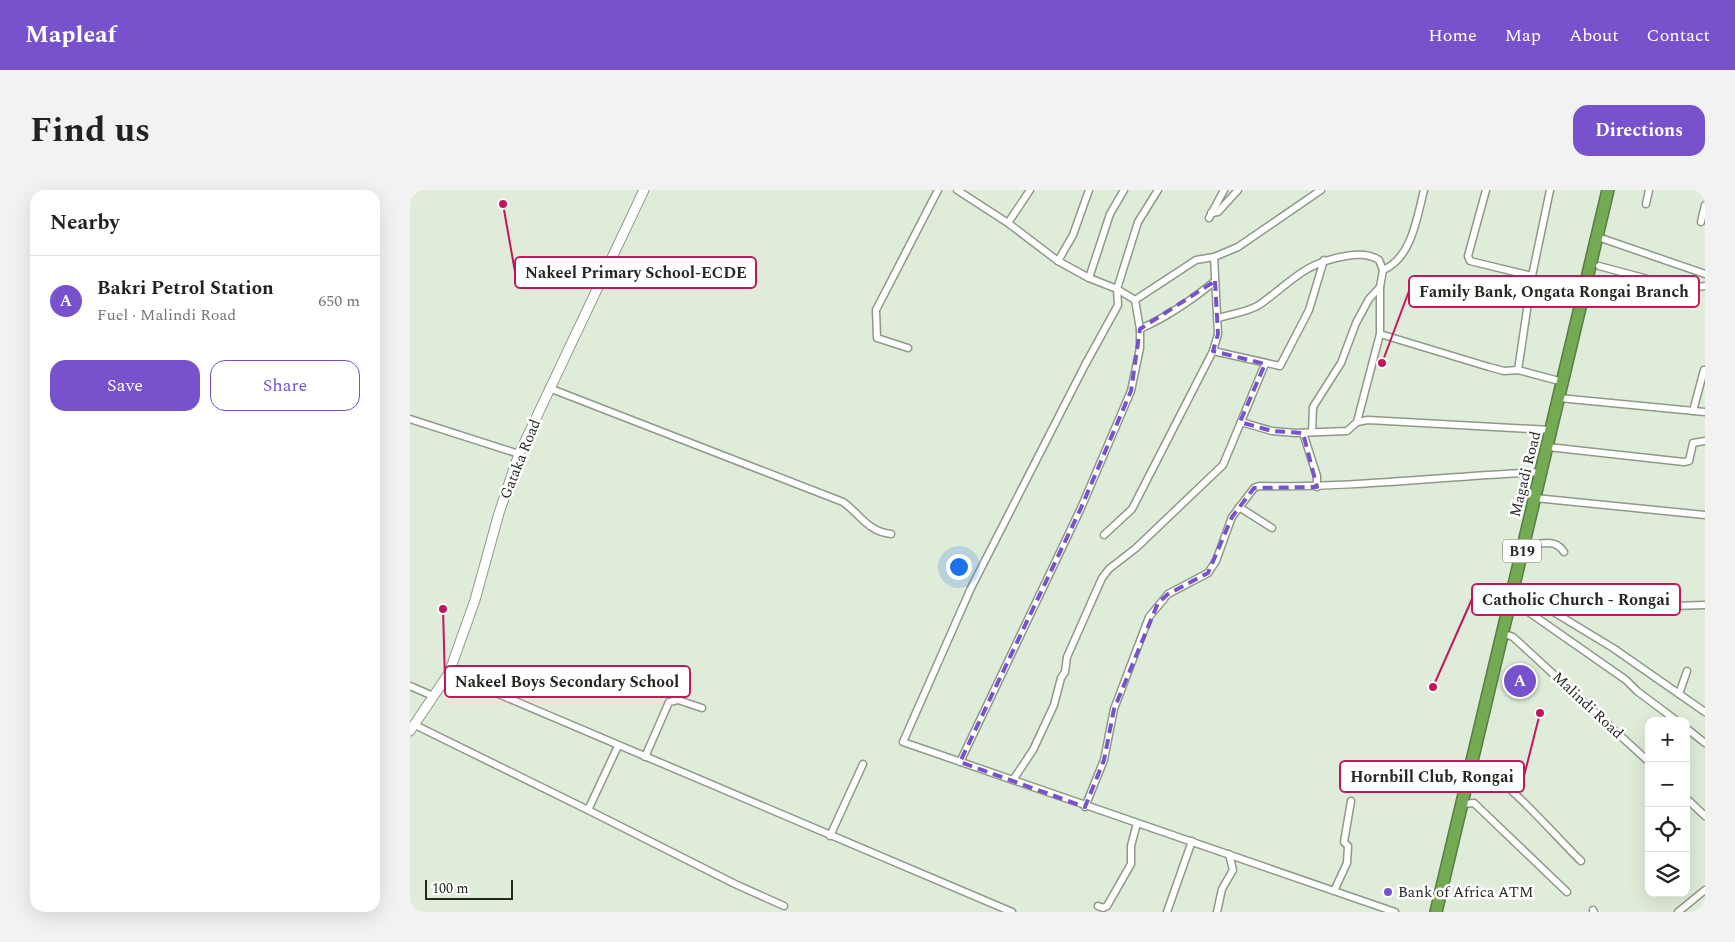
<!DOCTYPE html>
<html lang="en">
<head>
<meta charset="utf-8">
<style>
	body { margin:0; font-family:Spectral,serif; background:#f2f2f2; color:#222 }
	.controls { position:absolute; right:15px; bottom:15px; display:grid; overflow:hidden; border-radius:10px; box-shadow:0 5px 20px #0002 }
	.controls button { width:45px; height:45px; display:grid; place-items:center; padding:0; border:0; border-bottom:1px solid #e0e0e0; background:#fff; color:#222; font:25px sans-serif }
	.scale { position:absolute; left:15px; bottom:12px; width:88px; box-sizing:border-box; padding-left:5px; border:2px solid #232821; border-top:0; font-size:14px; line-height:18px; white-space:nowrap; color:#232821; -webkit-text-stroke:4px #fff; paint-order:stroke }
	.you { position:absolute; left:548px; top:376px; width:18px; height:18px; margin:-12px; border:4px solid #fff; border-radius:50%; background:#1a73e8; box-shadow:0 0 0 8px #1a73e833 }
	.badge { display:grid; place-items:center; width:32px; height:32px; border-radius:50%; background:#7852cc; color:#fff; font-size:16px; font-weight:700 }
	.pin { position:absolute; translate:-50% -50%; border:2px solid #fff; box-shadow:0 1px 5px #0006 }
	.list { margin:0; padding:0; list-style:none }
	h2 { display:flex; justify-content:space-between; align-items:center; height:65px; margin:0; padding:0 20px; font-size:21px }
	h2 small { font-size:16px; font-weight:400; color:#767676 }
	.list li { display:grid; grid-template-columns:32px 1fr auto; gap:15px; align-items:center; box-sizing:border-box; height:90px; padding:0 20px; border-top:1px solid #e0e0e0 }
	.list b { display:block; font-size:19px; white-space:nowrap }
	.list p { margin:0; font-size:16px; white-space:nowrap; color:#767676 }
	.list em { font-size:16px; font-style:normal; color:#767676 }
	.actions { display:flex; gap:10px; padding:15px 20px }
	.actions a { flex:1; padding:11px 0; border:1px solid #7852cc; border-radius:15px; text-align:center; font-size:18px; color:#7852cc }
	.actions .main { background:#7852cc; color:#fff }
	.icon { flex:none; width:28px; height:28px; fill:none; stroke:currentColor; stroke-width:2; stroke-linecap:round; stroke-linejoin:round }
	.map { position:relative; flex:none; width:1295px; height:722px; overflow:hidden; border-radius:15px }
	header { display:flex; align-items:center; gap:30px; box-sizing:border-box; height:70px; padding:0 25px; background:#7852cc; color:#fff }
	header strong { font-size:24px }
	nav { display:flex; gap:28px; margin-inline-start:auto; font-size:18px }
	.intro { display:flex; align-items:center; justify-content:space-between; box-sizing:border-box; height:120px; padding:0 30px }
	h1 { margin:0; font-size:35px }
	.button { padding:12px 22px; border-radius:15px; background:#7852cc; color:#fff; font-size:18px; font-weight:700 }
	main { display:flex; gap:30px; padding:0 30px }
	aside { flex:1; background:#fff; border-radius:15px; box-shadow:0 5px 20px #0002 }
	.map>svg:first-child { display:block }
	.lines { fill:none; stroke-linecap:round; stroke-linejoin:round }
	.street-casing { stroke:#8e9988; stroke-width:9 }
	.secondary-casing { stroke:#8e9988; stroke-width:11 }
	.highway-casing { stroke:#587c42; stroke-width:14 }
	.street { stroke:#fff; stroke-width:6 }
	.secondary { stroke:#fff; stroke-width:9 }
	.highway { stroke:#74aa54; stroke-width:11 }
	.marked { fill:none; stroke:#7852cc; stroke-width:4; stroke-dasharray:10 6; stroke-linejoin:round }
	.poi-dot { fill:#7852cc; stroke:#fff; stroke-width:2 }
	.labels { text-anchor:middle; stroke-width:5; stroke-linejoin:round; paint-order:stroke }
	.shield { fill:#fff; stroke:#656864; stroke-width:1 }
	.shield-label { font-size:14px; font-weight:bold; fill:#232821 }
	.street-label { font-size:15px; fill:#232821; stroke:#fff }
	.poi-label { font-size:15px; fill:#232821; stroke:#fff; text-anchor:start }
	.leader { fill:none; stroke:#c2185b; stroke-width:2 }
	.callout-dot { fill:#c2185b; stroke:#fff; stroke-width:2 }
	.callout { fill:#fff; stroke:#c2185b; stroke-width:2 }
	.callout-label { font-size:16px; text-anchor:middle; font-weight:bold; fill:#232821 }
</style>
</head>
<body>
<header>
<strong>Mapleaf</strong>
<nav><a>Home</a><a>Map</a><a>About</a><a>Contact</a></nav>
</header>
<div class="intro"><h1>Find us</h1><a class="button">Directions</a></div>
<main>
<aside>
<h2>Nearby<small></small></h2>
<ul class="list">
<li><span class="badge">A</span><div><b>Bakri Petrol Station</b><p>Fuel · Malindi Road</p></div><em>650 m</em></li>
</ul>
<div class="actions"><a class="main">Save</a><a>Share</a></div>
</aside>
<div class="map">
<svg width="1295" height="722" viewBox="0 0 1295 722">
	<rect width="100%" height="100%" fill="#e0ecda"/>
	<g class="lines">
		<defs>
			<g id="street">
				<polyline points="547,0 598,33 648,71 679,88 707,99 725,110 730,139 730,158 721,201 671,318 550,572"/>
				<polyline points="748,0 728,32 707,99 708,115 675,175 561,398 493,552 985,722"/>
				<polyline points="1076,0 1058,66 1060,71 1122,86"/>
				<polyline points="1236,14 1239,0"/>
				<polyline points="801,23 808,22 828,0"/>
				<polyline points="799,28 814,0"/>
				<polyline points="1291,32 1295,15"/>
				<polyline points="598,33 620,0"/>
				<polyline points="1188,47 1295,84"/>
				<polyline points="648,71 663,45 679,0"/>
				<polyline points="1189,76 1275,99 1295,96"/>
				<path d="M973 80C1002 68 1007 27 1014 0"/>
				<polyline points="679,88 700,24 714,0"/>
				<polyline points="725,110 786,70 804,67 828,57 911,0"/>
				<path d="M809 128C821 124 838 122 849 115 882 92 893 73 936 66 947 64 960 64 969 70L973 80 970 97V144L947 232 937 241 886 243 862 241 831 232"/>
				<path d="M730 139C757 127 782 110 805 91"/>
				<polyline points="970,144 1079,177 1094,181 1108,180 1153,192"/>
				<polyline points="498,158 467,148 466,120 528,0"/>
				<polyline points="803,161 870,176 899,120 914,70"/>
				<polyline points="1108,180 1122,86 1140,0"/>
				<path d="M139 198 433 312C450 324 458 342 481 344"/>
				<polyline points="1149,208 1295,222"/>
				<polyline points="1283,221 1294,180"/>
				<polyline points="0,229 109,264"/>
				<polyline points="947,232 958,230 1141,240"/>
				<polyline points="902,242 903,217 931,173 946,133 959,109 970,97"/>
				<polyline points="893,243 907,286 907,297"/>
				<polyline points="1138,257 1274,272 1279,271 1283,253 1295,251"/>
				<polyline points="1125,308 1295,325"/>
				<polyline points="829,317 862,338"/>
				<polyline points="694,345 722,319 803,161 808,144 804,67"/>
				<path d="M1114 353C1129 357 1144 346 1154 362"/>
				<polyline points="1104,398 1203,458 1295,522"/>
				<polyline points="1119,405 1262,416 1295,415"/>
				<polyline points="1100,409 1216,490 1227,501 1267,531"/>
				<polyline points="1092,443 1103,447 1239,572"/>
				<polyline points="39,483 602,722"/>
				<polyline points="0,496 23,506"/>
				<polyline points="1269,504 1277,481"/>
				<polyline points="5,535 178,620 208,556"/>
				<polyline points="1276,538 1295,553"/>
				<polyline points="235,567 259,512 268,510 292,518"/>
				<path d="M1061 572C1090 581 1146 647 1171 671"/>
				<polyline points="603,590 623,560 644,515 651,488 655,482 657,467 692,388 699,379 726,358 813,275 855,174"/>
				<polyline points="1276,608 1295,626"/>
				<polyline points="1052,614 1064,613 1157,702"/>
				<path d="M675 617 694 570 704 519 739 427 758 404 798 383 806 371 822 327 844 298 849 296C943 298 1037 286 1132 282"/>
				<polyline points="178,620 325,694 374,716"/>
				<polyline points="420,646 453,574"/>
				<polyline points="924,701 937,673 938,656 934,652 941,611"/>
				<polyline points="688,716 693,718 697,716 721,674 721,656 727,633"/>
				<polyline points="1183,720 1184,722"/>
				<polyline points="757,722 782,651"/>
				<polyline points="807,722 812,699 823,680 819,664"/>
				<polyline points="1268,722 1295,700"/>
			</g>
			<polyline id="secondary" points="0,541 39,483 65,410 89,323 109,264 234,0"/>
			<polyline id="highway" points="1026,722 1198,0"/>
		</defs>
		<use href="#street" class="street-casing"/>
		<use href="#secondary" class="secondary-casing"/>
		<use href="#highway" class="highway-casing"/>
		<use href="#street" class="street"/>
		<use href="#secondary" class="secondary"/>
		<use href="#highway" class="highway"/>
	</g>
	<path class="marked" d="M805 91 808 144 803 161 855 174 830 232 862 241 893 243 907 297 844 298 822 327 798 383 758 404 748 413 704 519 694 570 675 617 550 572 671 318 721 201 730 139Z"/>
	<circle class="poi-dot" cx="978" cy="702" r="5"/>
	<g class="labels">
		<rect class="shield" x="1093" y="349.5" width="38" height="23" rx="4"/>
		<g class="shield-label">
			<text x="1112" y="366">B19</text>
		</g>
		<g class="street-label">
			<text transform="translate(110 269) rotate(-68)" y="5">Gataka Road</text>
			<text transform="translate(1115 284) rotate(-76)" y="5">Magadi Road</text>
			<text transform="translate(1178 515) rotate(43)" y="5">Malindi Road</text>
		</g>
		<g class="poi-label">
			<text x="988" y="707">Bank of Africa ATM</text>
		</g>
	</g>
	<path class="leader" d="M93 14L105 82M972 173L999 101M1023 497L1062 409M33 419L35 492M1130 523L1114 586"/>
	<g class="callout-dot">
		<circle cx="93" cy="14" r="5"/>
		<circle cx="972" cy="173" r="5"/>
		<circle cx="1023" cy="497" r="5"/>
		<circle cx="33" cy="419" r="5"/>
		<circle cx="1130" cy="523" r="5"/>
	</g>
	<g class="callout">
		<rect x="105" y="67" width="241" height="31" rx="5"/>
		<rect x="999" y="86" width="290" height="31" rx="5"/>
		<rect x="1062" y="394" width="208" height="31" rx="5"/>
		<rect x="35" y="476" width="245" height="31" rx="5"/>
		<rect x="930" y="571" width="184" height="31" rx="5"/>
	</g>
	<g class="callout-label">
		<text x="226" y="88">Nakeel Primary School-ECDE</text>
		<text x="1144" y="107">Family Bank, Ongata Rongai Branch</text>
		<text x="1166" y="415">Catholic Church - Rongai</text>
		<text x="157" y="497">Nakeel Boys Secondary School</text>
		<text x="1022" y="592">Hornbill Club, Rongai</text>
	</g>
</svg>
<div class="controls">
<button>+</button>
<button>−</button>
<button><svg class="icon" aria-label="locate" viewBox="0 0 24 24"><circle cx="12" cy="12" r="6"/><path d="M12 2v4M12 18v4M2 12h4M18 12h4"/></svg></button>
<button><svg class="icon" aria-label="layers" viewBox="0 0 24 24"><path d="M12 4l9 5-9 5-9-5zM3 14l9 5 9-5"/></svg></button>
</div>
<div class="scale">100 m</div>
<div class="you"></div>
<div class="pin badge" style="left:1110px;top:491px">A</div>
</div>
</main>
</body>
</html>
